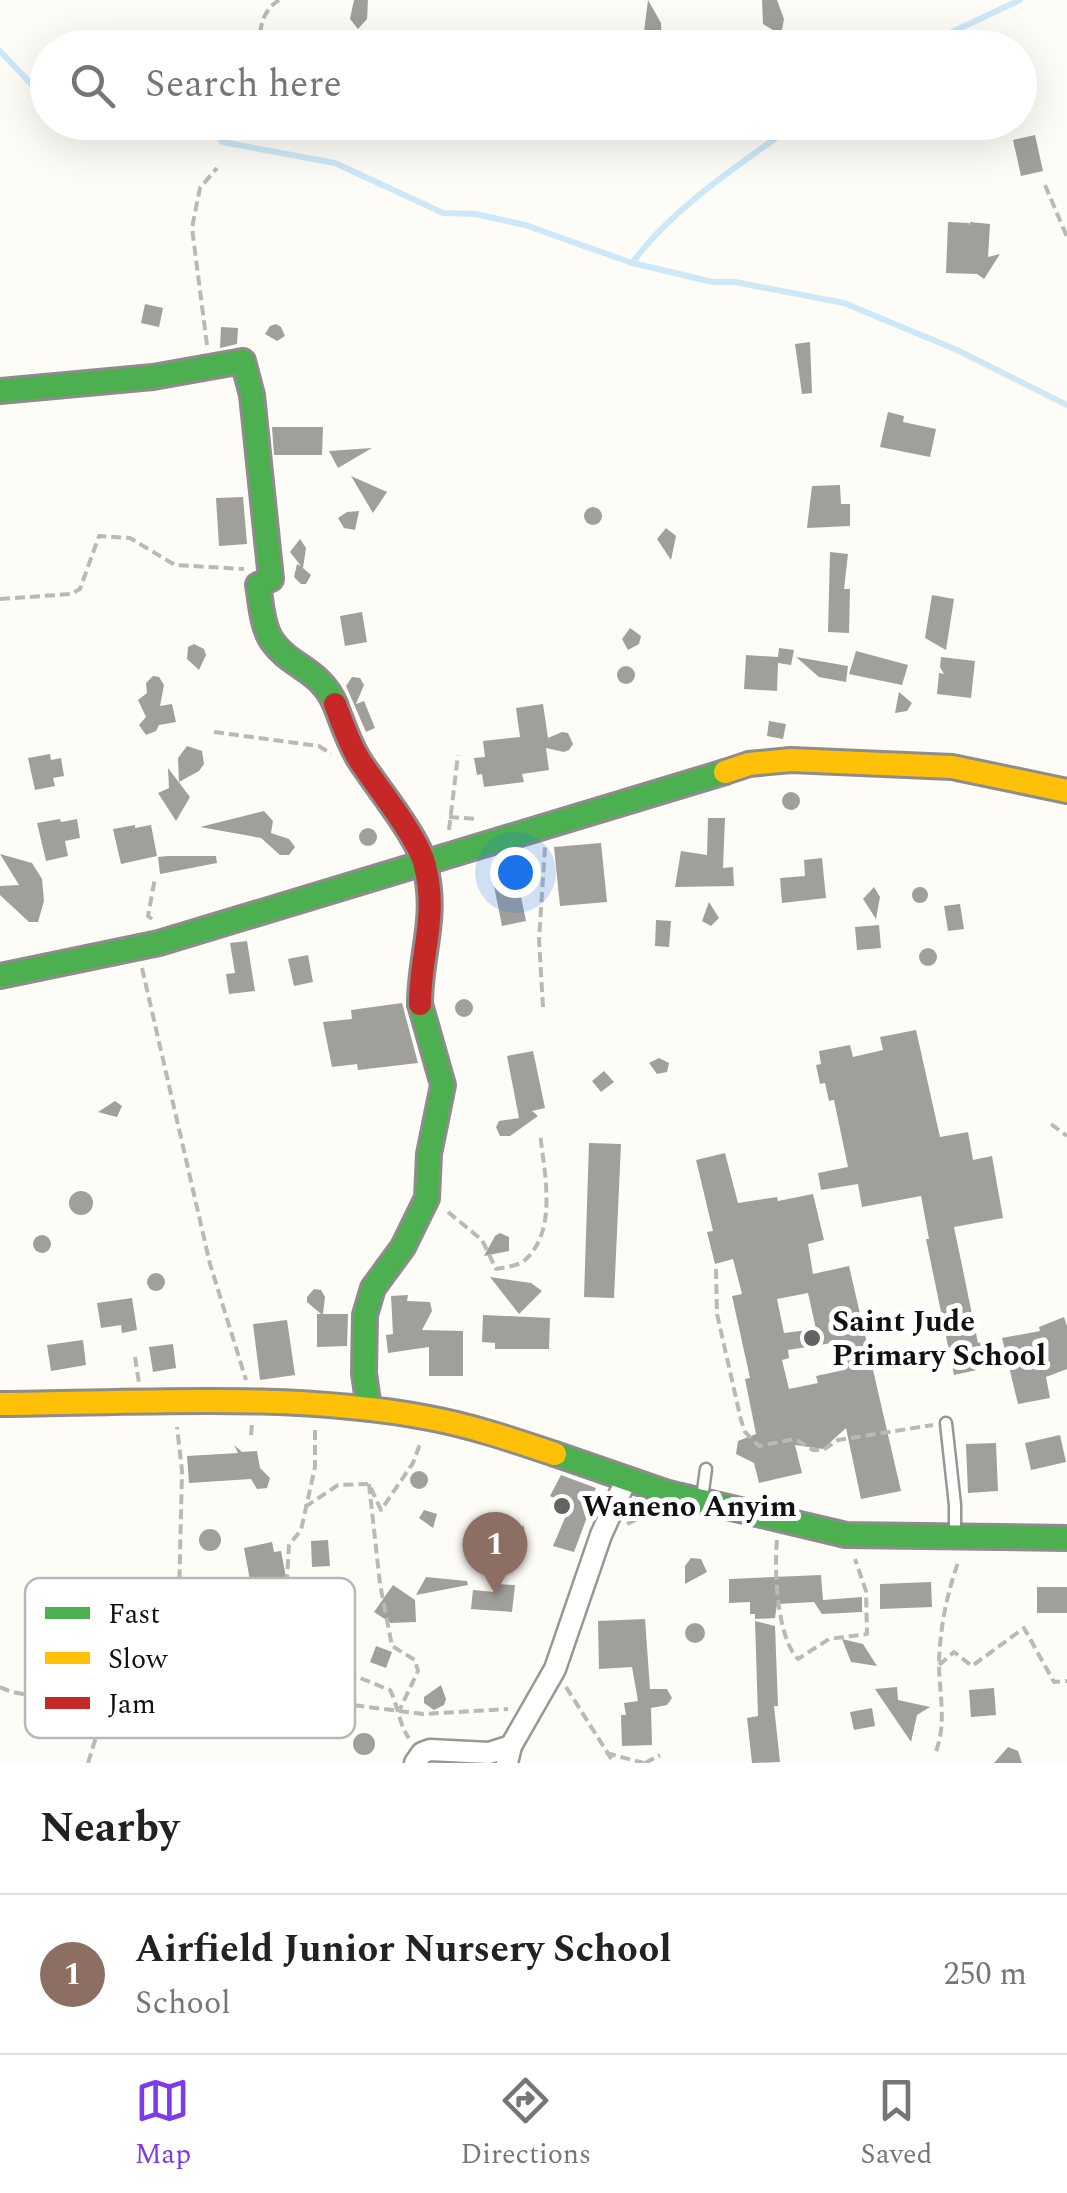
<!DOCTYPE html>
<html lang="en">
<head>
<meta charset="utf-8">
<style>
	body { margin:0; font-family:Spectral,serif; background:#f6f6f6; color:#222 }
	.you { position:absolute; left:515px; top:872px; width:35px; height:35px; margin:-25px; border:8px solid #fff; border-radius:50%; background:#1a73e8; box-shadow:0 0 0 15px #1a73e833 }
	.badge { display:grid; place-items:center; width:65px; height:65px; border-radius:50%; background:#7c3aed; color:#fff; font-size:32px; font-weight:700 }
	.pin { position:absolute; translate:-50% -82px; filter:drop-shadow(0 2px 5px #0008) }
	.pin::after { content:''; position:absolute; top:52px; width:35px; height:30px; background:inherit; clip-path:polygon(0 0,100% 0,50% 100%) }
	.list { margin:0; padding:0; list-style:none }
	h2 { display:flex; justify-content:space-between; align-items:center; height:130px; margin:0; padding:0 40px; font-size:42px }
	h2 small { font-size:32px; font-weight:400; color:#767676 }
	.list li { display:grid; grid-template-columns:65px 1fr auto; gap:30px; align-items:center; box-sizing:border-box; height:160px; padding:0 40px; border-top:2px solid #e0e0e0 }
	.list b { display:block; font-size:38px; white-space:nowrap }
	.list p { margin:0; font-size:32px; white-space:nowrap; color:#767676 }
	.list em { font-size:32px; font-style:normal; color:#767676 }
	.icon { flex:none; width:55px; height:55px; fill:none; stroke:currentColor; stroke-width:2; stroke-linecap:round; stroke-linejoin:round }
	.map { position:relative; flex:none; width:1067px; height:1763px; overflow:hidden }
	.search { position:absolute; background:#fff; box-shadow:0 10px 40px #0002; left:30px; right:30px; top:30px; height:110px; display:flex; align-items:center; gap:25px; box-sizing:border-box; padding:0 35px; border-radius:55px; color:#767676; font-size:38px }
	.sheet { height:290px; background:#fff }
	nav { display:flex; justify-content:space-around; align-items:center; box-sizing:border-box; height:140px; border-top:2px solid #e0e0e0; background:#fff; font-size:28px; color:#767676 }
	nav a { display:grid; justify-items:center; gap:5px }
	nav .on { color:#7c3aed }
	.map>svg:first-child { display:block }
	.lines { fill:none; stroke-linecap:round; stroke-linejoin:round }
	.stream { stroke:#cde8f7; stroke-width:6 }
	.building { fill:#a19f9c; fill-rule:evenodd }
	.lane-casing { stroke:#979795; stroke-width:15 }
	.street-casing { stroke:#979795; stroke-width:25 }
	.fast-casing { stroke:#8e8d8b; stroke-width:28 }
	.slow-casing { stroke:#8e8d8b; stroke-width:28 }
	.jam-casing { stroke:#8e8d8b; stroke-width:28 }
	.path { stroke:#b9b9b8; stroke-width:4; stroke-dasharray:10 5; stroke-linecap:butt }
	.lane { stroke:#fffffe; stroke-width:10 }
	.street { stroke:#fffffe; stroke-width:20 }
	.fast { stroke:#4caf50; stroke-width:22 }
	.slow { stroke:#ffc107; stroke-width:22 }
	.jam { stroke:#c62828; stroke-width:22 }
	.poi-dot { fill:#646362; stroke:#fff; stroke-width:4 }
	.labels { text-anchor:middle; stroke-width:10; stroke-linejoin:round; paint-order:stroke }
	.poi-label { font-size:30px; font-weight:bold; fill:#111; stroke:#fff; text-anchor:start }
	.key { fill:#fff; stroke:#b8b8b8; stroke-width:2.5 }
	.key-label { font-size:28px; fill:#111 }
</style>
</head>
<body>
<div class="map">
<svg width="1067" height="1763" viewBox="0 0 1067 1763">
	<rect width="100%" height="100%" fill="#fdfcf7"/>
	<g class="lines">
		<g class="stream">
			<polyline points="918,48 1020,0"/>
			<polyline points="0,51 36,89 48,91"/>
			<polyline points="212,122 222,142 335,163 443,213 476,214 525,225 632,263 713,282 735,282 844,303 957,350 1067,405"/>
			<path d="M632 263C675 205 740 165 798 122"/>
		</g>
	</g>
	<g class="building">
		<polygon points="354,0 368,0 367,19 358,29 350,19"/>
		<polygon points="648,0 661,23 662,48 642,48"/>
		<polygon points="762,0 777,0 784,19 781,35 763,24"/>
		<polygon points="1035,135 1043,171 1021,176 1013,140"/>
		<polygon points="948,222 969,223 970,226 970,222 990,224 988,257 1000,254 984,279 977,274 946,273"/>
		<polygon points="145,304 163,308 159,327 141,323"/>
		<polygon points="276,324 281,327 285,336 277,341 265,334 270,326"/>
		<polygon points="221,327 238,328 237,344 220,348"/>
		<polygon points="810,342 812,393 802,394 795,344"/>
		<polygon points="888,412 904,416 903,422 936,429 930,457 880,447"/>
		<polygon points="272,427 323,427 322,455 274,455"/>
		<polygon points="372,448 338,468 329,451"/>
		<polygon points="351,476 387,492 373,513"/>
		<polygon points="840,485 841,504 850,504 850,526 807,528 812,486"/>
		<polygon points="243,497 247,544 219,546 216,498"/>
		<circle cx="593" cy="516" r="9"/>
		<polygon points="359,511 355,530 344,528 338,518 347,512"/>
		<polygon points="666,528 676,536 671,560 657,539"/>
		<polygon points="300,539 306,548 303,568 311,575 306,584 301,584 294,577 297,564 301,566 290,552"/>
		<polygon points="830,552 848,554 844,589 850,589 849,633 828,632"/>
		<polygon points="932,595 954,599 946,650 925,638"/>
		<polygon points="362,612 367,642 345,646 340,616"/>
		<polygon points="630,628 641,636 639,644 628,650 622,639"/>
		<polygon points="194,644 204,649 206,655 199,670 187,659 188,647"/>
		<polygon points="779,648 794,650 791,665 778,663 777,691 744,689 746,655 778,657"/>
		<polygon points="856,651 908,665 902,685 849,674"/>
		<polygon points="796,657 848,666 846,682 819,677"/>
		<polygon points="941,657 975,661 971,698 937,694 939,673 944,674 940,667"/>
		<circle cx="626" cy="675" r="9"/>
		<polygon points="153,676 159,677 164,685 160,706 172,704 176,722 159,725 156,731 146,735 139,725 146,717 138,700 147,693 146,683"/>
		<polygon points="352,677 360,678 364,685 356,704 364,701 375,728 366,732 346,686"/>
		<polygon points="899,692 912,703 907,711 895,713"/>
		<polygon points="543,704 548,738 562,732 568,733 573,744 569,750 564,752 546,748 549,770 522,774 524,782 484,787 482,774 477,775 474,758 485,757 483,741 520,737 516,708"/>
		<polygon points="769,721 786,724 783,739 767,736"/>
		<polygon points="187,746 202,751 204,764 199,771 179,782 178,758"/>
		<polygon points="50,754 51,760 61,758 64,776 53,778 55,786 35,790 28,758"/>
		<polygon points="168,768 190,797 176,821 158,793 169,788"/>
		<circle cx="791" cy="801" r="9"/>
		<polygon points="264,811 273,821 271,833 289,839 295,847 289,855 280,855 261,838 200,827"/>
		<polygon points="708,818 725,818 723,868 733,867 734,886 675,887 681,851 707,855"/>
		<polygon points="60,819 61,822 77,819 80,838 65,841 68,856 46,861 37,823"/>
		<polygon points="135,825 135,828 151,825 157,856 121,864 113,829"/>
		<circle cx="368" cy="837" r="9"/>
		<polygon points="601,843 607,902 560,906 554,847"/>
		<polygon points="0,854 32,863 42,879 44,901 38,922 29,922 0,895 0,886 19,885"/>
		<polygon points="167,856 216,856 217,863 160,874 158,857"/>
		<polygon points="822,858 826,898 782,903 780,878 805,876 804,860"/>
		<polygon points="518,882 526,921 502,926 494,886"/>
		<polygon points="874,887 880,897 876,919 863,899"/>
		<circle cx="920" cy="895" r="8"/>
		<polygon points="709,902 719,918 711,926 702,921"/>
		<polygon points="960,904 964,929 948,931 944,906"/>
		<polygon points="656,920 671,921 669,947 655,946"/>
		<polygon points="879,925 881,948 857,950 855,927"/>
		<polygon points="247,941 255,991 229,994 226,974 235,973 230,943"/>
		<circle cx="928" cy="957" r="9"/>
		<polygon points="308,955 313,982 294,986 288,959"/>
		<circle cx="464" cy="1008" r="9"/>
		<polygon points="402,1003 418,1063 358,1070 357,1064 332,1067 323,1022 352,1019 351,1010"/>
		<polygon points="916,1030 940,1137 968,1132 973,1160 992,1156 1003,1218 954,1227 978,1343 989,1340 991,1367 954,1375 926,1239 929,1239 921,1196 862,1207 858,1184 821,1190 818,1173 848,1167 834,1100 829,1101 825,1083 820,1084 816,1065 821,1064 819,1051 850,1045 853,1057 883,1050 880,1037"/>
		<polygon points="533,1051 545,1108 532,1111 538,1116 510,1136 500,1136 496,1127 499,1121 519,1118 507,1056"/>
		<polygon points="659,1058 669,1063 667,1072 657,1074 649,1063"/>
		<polygon points="604,1071 614,1082 601,1092 592,1081"/>
		<polygon points="115,1101 122,1106 117,1117 98,1112"/>
		<polygon points="589,1143 621,1144 614,1298 584,1297"/>
		<path d="M725 1153 738 1203 777 1197 778 1201 813 1194 824 1240 808 1244 813 1274 849 1266 901 1491 861 1499 846 1428 823 1449 795 1445 802 1473 759 1483 754 1463 736 1454 738 1441 756 1434 745 1379 750 1378 732 1296 742 1294 733 1259 715 1264 707 1232 713 1231 696 1160ZM808 1293 816 1329 784 1333 777 1299ZM838 1342 844 1370 816 1376 818 1383 789 1389 782 1360 789 1358 788 1350Z"/>
		<circle cx="81" cy="1203" r="12"/>
		<polygon points="500,1233 509,1237 509,1251 484,1256 495,1236"/>
		<circle cx="42" cy="1244" r="9"/>
		<circle cx="156" cy="1282" r="9"/>
		<polygon points="490,1277 531,1283 542,1291 519,1314"/>
		<polygon points="314,1289 321,1290 325,1297 323,1314 348,1314 347,1346 317,1347 317,1314 321,1314 307,1302 307,1297"/>
		<polygon points="408,1295 407,1301 430,1302 432,1311 422,1330 463,1331 463,1376 429,1376 429,1347 388,1353 386,1335 393,1334 391,1296"/>
		<polygon points="132,1298 137,1330 122,1333 121,1325 101,1328 97,1303"/>
		<polygon points="483,1315 550,1318 549,1349 495,1349 495,1343 482,1342"/>
		<polygon points="1064,1317 1067,1326 1067,1369 1046,1377 1050,1398 1018,1404 1002,1338 1040,1331 1039,1327"/>
		<polygon points="287,1320 295,1375 260,1380 253,1324"/>
		<polygon points="83,1340 86,1365 51,1371 47,1345"/>
		<polygon points="173,1344 176,1368 153,1372 149,1347"/>
		<polygon points="1060,1435 1066,1462 1031,1470 1025,1443"/>
		<polygon points="996,1443 998,1491 968,1493 966,1444"/>
		<polygon points="234,1445 242,1452 257,1451 260,1468 270,1478 267,1488 257,1489 251,1479 189,1483 187,1456 238,1453"/>
		<circle cx="419" cy="1480" r="9"/>
		<polygon points="561,1475 596,1488 587,1507 590,1509 574,1552 553,1546 570,1506 550,1496"/>
		<polygon points="424,1510 437,1514 433,1528 419,1518"/>
		<polygon points="524,1526 526,1551 504,1553 501,1528"/>
		<circle cx="210" cy="1540" r="11"/>
		<polygon points="328,1540 330,1566 312,1567 311,1541"/>
		<polygon points="272,1542 274,1552 281,1551 286,1577 277,1578 281,1597 254,1602 244,1548"/>
		<polygon points="691,1558 701,1559 707,1572 685,1584 685,1566"/>
		<polygon points="821,1575 823,1600 862,1597 862,1612 822,1614 814,1602 777,1604 775,1618 755,1619 755,1614 750,1614 750,1602 729,1603 729,1579"/>
		<polygon points="426,1577 467,1581 468,1585 416,1595"/>
		<polygon points="931,1582 932,1607 880,1609 880,1584"/>
		<polygon points="496,1584 515,1585 512,1612 471,1609 473,1590 495,1592"/>
		<polygon points="393,1585 415,1600 416,1622 391,1623 374,1612"/>
		<rect x="1037" y="1587" width="30" height="26"/>
		<polygon points="645,1619 650,1689 667,1689 672,1698 667,1705 651,1708 652,1745 622,1746 621,1715 626,1715 624,1703 638,1701 632,1667 599,1669 598,1621"/>
		<polygon points="755,1621 775,1626 778,1706 774,1706 780,1762 752,1763 747,1718 758,1716"/>
		<circle cx="695" cy="1633" r="10"/>
		<polygon points="842,1639 863,1644 877,1666 851,1662"/>
		<polygon points="376,1646 392,1652 386,1668 370,1662"/>
		<polygon points="441,1685 446,1699 444,1705 434,1710 424,1703 424,1697"/>
		<polygon points="897,1687 898,1700 930,1707 917,1715 911,1742 875,1689"/>
		<polygon points="994,1688 996,1715 971,1717 969,1690"/>
		<polygon points="872,1708 875,1726 854,1730 850,1712"/>
		<circle cx="364" cy="1744" r="11"/>
		<polygon points="1008,1747 1018,1751 1022,1763 994,1763"/>
	</g>
	<g class="lines">
		<defs>
			<g id="lane">
				<polyline points="946,1423 955,1505 955,1536"/>
				<polyline points="702,1498 706,1469"/>
			</g>
			<g id="street">
				<polyline points="415,1763 422,1753 430,1750 489,1753 511,1746"/>
				<polyline points="507,1763 511,1746 555,1669 601,1535 626,1480"/>
			</g>
			<g id="fast">
				<path d="M0 391 153 377 243 361 252 395 271 579 258 585C261 602 262 626 272 641 290 667 320 669 335 704"/>
				<polyline points="0,976 159,943 725,772"/>
				<polyline points="369,1409 364,1373 365,1315 373,1288 403,1247 427,1198 429,1154 443,1085 420,1004"/>
				<polyline points="555,1454 668,1493 846,1535 1067,1538"/>
			</g>
			<g id="slow">
				<polyline points="725,772 749,764 791,760 952,767 1067,791"/>
				<path d="M0 1404C140 1403 292 1392 429 1418 472 1426 513 1440 555 1454"/>
			</g>
			<path id="jam" d="M335 704C342 722 349 744 360 761 376 786 419 838 425 866 438 918 420 954 420 1004"/>
		</defs>
		<use href="#lane" class="lane-casing"/>
		<use href="#street" class="street-casing"/>
		<use href="#fast" class="fast-casing"/>
		<use href="#slow" class="slow-casing"/>
		<use href="#jam" class="jam-casing"/>
		<g class="path">
			<path d="M260 48C259 28 262 11 279 0"/>
			<polyline points="1045,185 1067,237"/>
			<polyline points="207,345 192,228 200,188 217,168"/>
			<polyline points="0,599 71,594 80,589 99,536 130,538 175,565 244,569"/>
			<polyline points="214,732 319,746 331,754"/>
			<polyline points="449,817 478,819"/>
			<polyline points="449,830 458,755"/>
			<polyline points="152,919 148,916 155,878"/>
			<polyline points="142,968 210,1264 246,1380"/>
			<polyline points="543,1007 539,940 545,847"/>
			<polyline points="1051,1124 1067,1136"/>
			<path d="M448 1212 482 1240 496 1269C506 1267 520 1266 526 1259 558 1229 544 1171 540 1133"/>
			<polyline points="716,1269 717,1314 741,1420 745,1432 759,1446 795,1439 813,1450 823,1450 838,1440 933,1425"/>
			<polyline points="135,1357 139,1383"/>
			<polyline points="315,1430 315,1467 301,1530 289,1545 285,1612 325,1664"/>
			<polyline points="251,1435 252,1424"/>
			<polyline points="369,1484 380,1584 392,1646 415,1660 418,1671 400,1709"/>
			<polyline points="305,1507 338,1485 369,1484 381,1510 413,1463 421,1441"/>
			<polyline points="627,1524 650,1513"/>
			<path d="M777 1540C774 1570 777 1638 798 1659L829 1639 867 1634 866 1591 855 1559"/>
			<polyline points="939,1665 954,1652 972,1666 1024,1628 1054,1682 1067,1681"/>
			<path d="M0 1687C20 1697 36 1694 57 1698 74 1701 87 1712 101 1721"/>
			<polyline points="566,1687 614,1763"/>
			<polyline points="190,1695 245,1694 288,1697 423,1714 508,1709"/>
			<path d="M318 1700 325 1664 390 1690C398 1705 399 1725 409 1738"/>
			<path d="M936 1751C947 1723 939 1692 939 1663 940 1627 947 1593 959 1560"/>
			<polyline points="606,1753 644,1763"/>
			<polyline points="88,1763 101,1721 176,1706 190,1695 191,1670 179,1598 182,1471 177,1427"/>
			<polyline points="645,1763 660,1755"/>
		</g>
		<use href="#lane" class="lane"/>
		<use href="#street" class="street"/>
		<use href="#fast" class="fast"/>
		<use href="#slow" class="slow"/>
		<use href="#jam" class="jam"/>
	</g>
	<g class="poi-dot">
		<circle cx="812" cy="1338" r="10"/>
		<circle cx="562" cy="1506" r="10"/>
	</g>
	<g class="labels">
		<g class="poi-label">
			<text x="832" y="1331">Saint Jude<tspan x="832" dy="34">Primary School</tspan></text>
			<text x="582" y="1516">Waneno Anyim</text>
		</g>
	</g>
	<rect x="25" y="1578" width="330" height="160" rx="15" class="key"/>
	<rect x="45" y="1607" width="45" height="12" fill="#4caf50"/>
	<rect x="45" y="1652" width="45" height="12" fill="#ffc107"/>
	<rect x="45" y="1697" width="45" height="12" fill="#c62828"/>
	<g class="key-label">
		<text x="108" y="1623">Fast</text>
		<text x="108" y="1668">Slow</text>
		<text x="108" y="1713">Jam</text>
	</g>
</svg>
<div class="you"></div>
<div class="pin badge" style="left:495px;top:1594px;background:#8d6e63">1</div>
<div class="search"><svg class="icon" aria-label="search" viewBox="0 0 24 24"><circle cx="10" cy="10" r="6"/><path d="M15 15l6 6"/></svg>Search here</div>
</div>
<section class="sheet">
<h2>Nearby<small></small></h2>
<ul class="list">
<li><span class="badge" style="background:#8d6e63">1</span><div><b>Airfield Junior Nursery School</b><p>School</p></div><em>250 m</em></li>
</ul>
</section>
<nav>
<a class="on"><svg class="icon" aria-label="map" viewBox="0 0 24 24"><path d="M3 6l6-2 6 2 6-2v14l-6 2-6-2-6 2zM9 4v14M15 6v14"/></svg>Map</a>
<a><svg class="icon" aria-label="directions" viewBox="0 0 24 24"><path d="M12 3l9 9-9 9-9-9zM9 14v-3h6M13 9l2 2-2 2"/></svg>Directions</a>
<a><svg class="icon" aria-label="saved" viewBox="0 0 24 24"><path d="M7 4h10v16l-5-4-5 4z"/></svg>Saved</a>
</nav>
</body>
</html>
